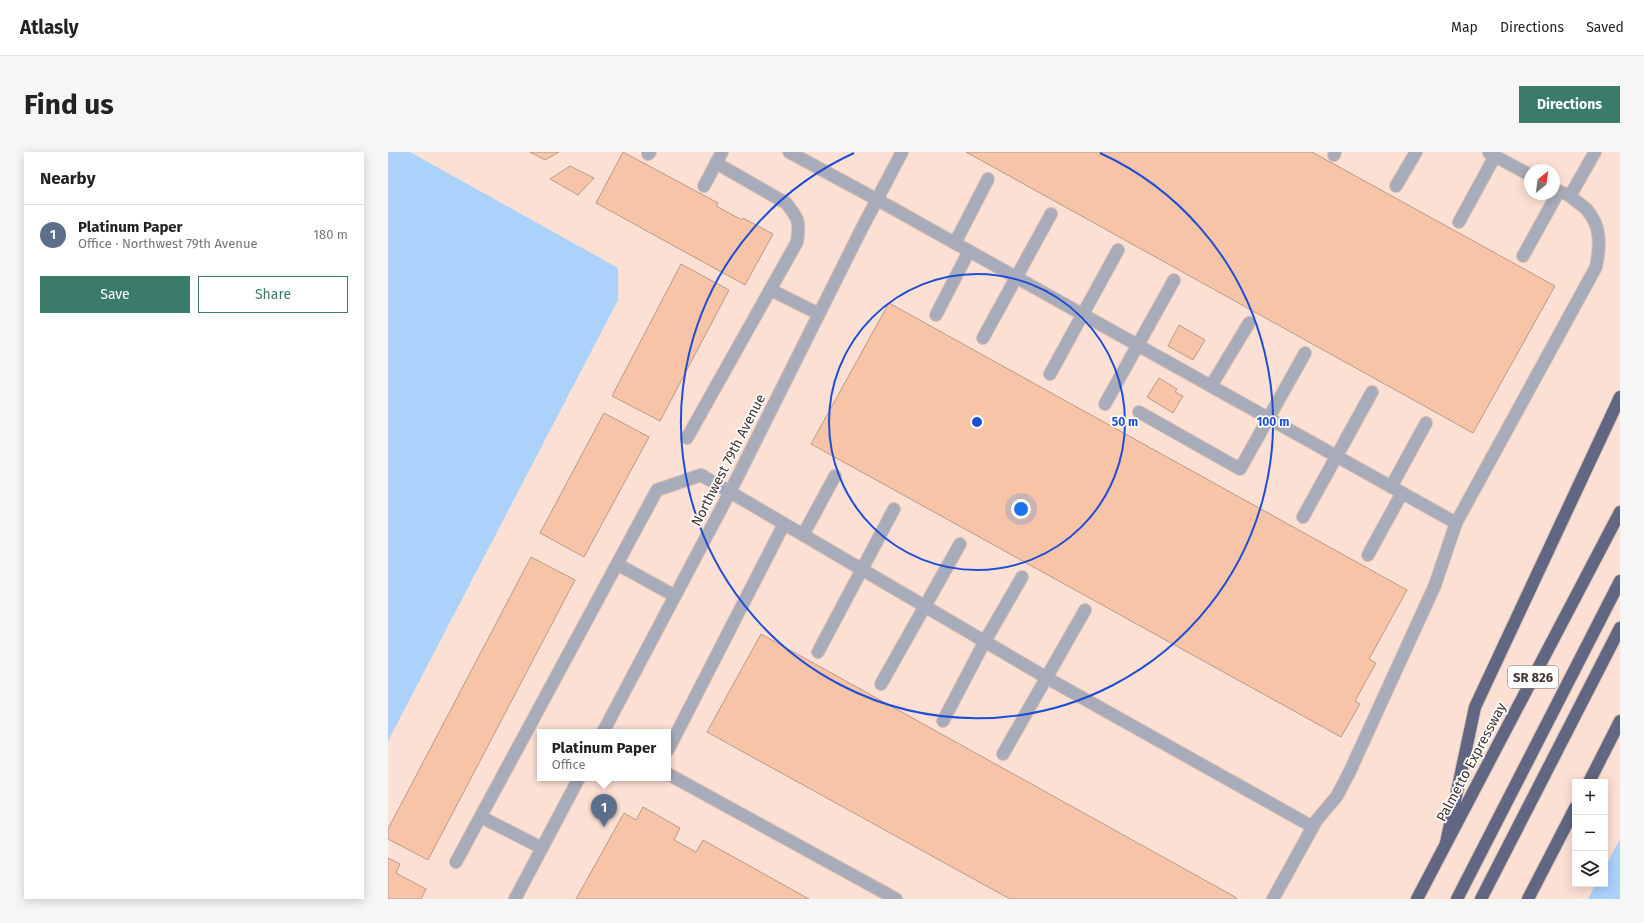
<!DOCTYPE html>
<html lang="en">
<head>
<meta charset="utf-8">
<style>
	body { margin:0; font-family:"Fira Sans",sans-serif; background:#f6f6f6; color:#222 }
	.controls { position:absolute; right:12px; bottom:12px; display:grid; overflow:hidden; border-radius:0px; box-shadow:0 2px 10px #0003 }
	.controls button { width:36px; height:36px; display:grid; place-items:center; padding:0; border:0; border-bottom:1px solid #e0e0e0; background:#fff; color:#222; font:20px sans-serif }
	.compass { position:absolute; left:1136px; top:12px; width:36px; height:36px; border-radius:50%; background:#fff; box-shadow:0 2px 10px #0003; rotate:29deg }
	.you { position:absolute; left:633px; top:357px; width:14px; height:14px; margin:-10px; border:3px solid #fff; border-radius:50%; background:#1a73e8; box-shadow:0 0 0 6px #1a73e833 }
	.badge { display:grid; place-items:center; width:26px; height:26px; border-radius:50%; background:#3a7b6a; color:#fff; font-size:13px; font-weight:700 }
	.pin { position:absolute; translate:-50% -33px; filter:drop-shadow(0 1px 2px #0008) }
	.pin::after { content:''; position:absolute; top:21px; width:14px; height:12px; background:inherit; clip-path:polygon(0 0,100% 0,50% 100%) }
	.popup { position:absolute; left:149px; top:577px; width:134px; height:52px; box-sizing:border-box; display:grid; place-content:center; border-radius:0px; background:#fff; filter:drop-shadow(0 1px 3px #0005); font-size:13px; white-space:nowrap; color:#767676 }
	.popup b { font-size:15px; color:#222 }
	.popup::after { content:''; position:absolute; left:50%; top:100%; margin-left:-8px; border:8px solid transparent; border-top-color:#fff }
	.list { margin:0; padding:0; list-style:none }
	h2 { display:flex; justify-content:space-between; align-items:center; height:52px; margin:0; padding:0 16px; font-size:17px }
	h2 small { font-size:13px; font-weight:400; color:#767676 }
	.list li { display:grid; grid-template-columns:26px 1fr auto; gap:12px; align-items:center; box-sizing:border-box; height:60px; padding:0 16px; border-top:1px solid #e0e0e0 }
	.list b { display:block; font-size:15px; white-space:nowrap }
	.list p { margin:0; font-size:13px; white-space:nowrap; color:#767676 }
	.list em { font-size:13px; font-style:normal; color:#767676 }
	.actions { display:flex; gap:8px; padding:12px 16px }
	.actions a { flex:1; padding:9px 0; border:1px solid #3a7b6a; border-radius:0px; text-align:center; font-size:14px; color:#3a7b6a }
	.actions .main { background:#3a7b6a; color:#fff }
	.icon { flex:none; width:22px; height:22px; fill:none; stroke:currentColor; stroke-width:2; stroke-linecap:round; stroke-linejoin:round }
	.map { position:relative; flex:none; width:1232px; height:747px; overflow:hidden; border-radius:0px }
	header { display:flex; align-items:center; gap:24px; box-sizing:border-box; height:56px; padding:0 20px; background:#fff; border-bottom:1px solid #e0e0e0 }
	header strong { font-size:19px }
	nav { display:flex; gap:22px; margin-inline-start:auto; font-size:14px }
	.intro { display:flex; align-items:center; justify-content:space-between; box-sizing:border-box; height:96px; padding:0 24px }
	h1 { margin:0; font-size:28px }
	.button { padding:10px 18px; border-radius:0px; background:#3a7b6a; color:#fff; font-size:14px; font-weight:700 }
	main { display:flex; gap:24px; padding:0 24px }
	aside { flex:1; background:#fff; border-radius:0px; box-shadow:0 2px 10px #0003 }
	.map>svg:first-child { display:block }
	.water { fill:#abd2fb }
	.building { fill:#f7c4a7; stroke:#b99a89 }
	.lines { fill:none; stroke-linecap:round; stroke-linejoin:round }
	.minor-casing { stroke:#d8beb3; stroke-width:14 }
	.highway-casing { stroke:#d8beb3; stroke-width:14 }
	.minor { stroke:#a8abb9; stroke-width:12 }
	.highway { stroke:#616682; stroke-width:12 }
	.ring { fill:none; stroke:#1d4ed8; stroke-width:2 }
	.labels { text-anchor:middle; stroke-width:3.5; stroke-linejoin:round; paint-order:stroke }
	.shield { fill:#fff; stroke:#7b716d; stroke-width:1 }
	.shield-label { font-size:13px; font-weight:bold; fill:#42342f }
	.street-label { font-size:14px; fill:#42342f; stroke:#fff }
	.centre { fill:#1d4ed8; stroke:#fff; stroke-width:2 }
	.ring-label { font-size:12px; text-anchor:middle; font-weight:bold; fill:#1d4ed8; stroke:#fff; stroke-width:3.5; stroke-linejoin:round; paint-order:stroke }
</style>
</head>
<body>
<header>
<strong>Atlasly</strong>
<nav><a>Map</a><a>Directions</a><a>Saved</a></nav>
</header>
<div class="intro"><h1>Find us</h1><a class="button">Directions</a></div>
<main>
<aside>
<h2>Nearby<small></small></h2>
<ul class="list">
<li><span class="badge" style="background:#5c6f8a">1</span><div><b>Platinum Paper</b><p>Office · Northwest 79th Avenue</p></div><em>180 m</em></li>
</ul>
<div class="actions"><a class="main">Save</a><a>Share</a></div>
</aside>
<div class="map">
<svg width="1232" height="747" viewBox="0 0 1232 747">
	<rect width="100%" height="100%" fill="#fde0d4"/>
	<g class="water">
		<polygon points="0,0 22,0 230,116 230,148 0,589"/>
		<polygon points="1232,687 1232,747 1200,747 1208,732 1217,732 1217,715"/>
	</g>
	<g class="building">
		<polygon points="142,0 171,0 157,8"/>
		<polygon points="235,0 330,51 328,54 354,68 355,66 385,82 357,133 208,51"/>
		<polygon points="578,0 924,0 1167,134 1085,281"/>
		<polygon points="182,14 206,26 190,43 162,27"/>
		<polygon points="293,112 341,138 272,269 224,244"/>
		<polygon points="501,151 1019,438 981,507 988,511 967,549 972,552 953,585 423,292"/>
		<polygon points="791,173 817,188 805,208 780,194"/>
		<polygon points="771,226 789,237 787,240 795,244 785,261 759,245"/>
		<polygon points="216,261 261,285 196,405 152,381"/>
		<polygon points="143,405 187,428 40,708 0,687 0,677"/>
		<polygon points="373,482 849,746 848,747 622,747 319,580"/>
		<polygon points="255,655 292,676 286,688 308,700 315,688 421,747 188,747 236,661 248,668"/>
		<polygon points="0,706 12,712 8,721 38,737 33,747 0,747"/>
	</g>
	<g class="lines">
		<defs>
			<g id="minor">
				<polyline points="401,0 488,47 1068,371"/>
				<polyline points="1101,1 1142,23"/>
				<polyline points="260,2 262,0"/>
				<polyline points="946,3 947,0"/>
				<polyline points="316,34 334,0"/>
				<polyline points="1008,34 1028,0"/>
				<polyline points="1176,41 1182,44 1207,0"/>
				<polyline points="1071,70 1107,4"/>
				<polyline points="567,91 600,27"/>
				<polyline points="1135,104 1171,39"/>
				<polyline points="383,138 431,162"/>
				<polyline points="548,163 581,99"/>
				<polyline points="595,186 663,62"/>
				<polyline points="662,222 730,98"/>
				<polyline points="823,234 861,171"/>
				<polyline points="717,252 786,128"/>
				<polyline points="751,260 852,317 917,201"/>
				<path d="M299 286 409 90C412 70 411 67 398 51L328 11"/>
				<polyline points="1003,335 1038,271"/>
				<polyline points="915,365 984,240"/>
				<polyline points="415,383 447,324"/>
				<polyline points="980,403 1014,341"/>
				<polyline points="229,412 287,444"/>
				<polyline points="430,500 506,357"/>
				<polyline points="493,532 572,392"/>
				<polyline points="555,569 597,489 634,425"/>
				<polyline points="215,580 342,340 473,78 514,0"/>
				<polyline points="280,598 396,372"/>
				<polyline points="615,602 697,458"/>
				<polyline points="280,622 508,747"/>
				<polyline points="93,665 154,696"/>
				<polyline points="68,710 269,338 313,323 659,526 925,675"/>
				<polyline points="127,747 191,626"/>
				<path d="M885 747 928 669 949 644 962 619 1047 433 1068 371 1208 115C1212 95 1214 75 1199 58 1195 53 1187 49 1182 44"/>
			</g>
			<g id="highway">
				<polyline points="1201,630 1232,569"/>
				<polyline points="1058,691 1087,555 1232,245"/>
				<polyline points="1029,747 1232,360"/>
				<polyline points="1069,747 1232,429"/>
				<polyline points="1093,747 1232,476"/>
				<polyline points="1140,747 1187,656"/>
			</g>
		</defs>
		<use href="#minor" class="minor-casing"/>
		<use href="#highway" class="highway-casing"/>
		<use href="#minor" class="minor"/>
		<use href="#highway" class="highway"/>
	</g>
	<g class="ring">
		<circle cx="589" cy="270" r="148"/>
		<path d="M712 1A296 296 0 1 1 466 1"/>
	</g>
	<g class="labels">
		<rect class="shield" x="1120" y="514" width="50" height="22" rx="3"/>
		<g class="shield-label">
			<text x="1145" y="530">SR 826</text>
		</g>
		<g class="street-label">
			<text transform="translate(340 308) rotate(-63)" y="5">Northwest 79th Avenue</text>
			<text transform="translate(1083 610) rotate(-62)" y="5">Palmetto Expressway</text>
		</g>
	</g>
	<circle cx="589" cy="270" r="6" class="centre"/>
	<g class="ring-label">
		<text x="737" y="274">50 m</text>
		<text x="885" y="274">100 m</text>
	</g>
</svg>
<div class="controls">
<button>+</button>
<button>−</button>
<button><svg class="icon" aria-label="layers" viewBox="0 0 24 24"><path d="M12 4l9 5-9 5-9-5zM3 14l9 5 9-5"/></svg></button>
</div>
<svg class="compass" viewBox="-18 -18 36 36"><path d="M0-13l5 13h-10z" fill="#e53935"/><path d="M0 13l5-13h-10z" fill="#767676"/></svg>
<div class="you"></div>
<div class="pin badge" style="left:216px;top:675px;background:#5c6f8a">1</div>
<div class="popup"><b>Platinum Paper</b>Office</div>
</div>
</main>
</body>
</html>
